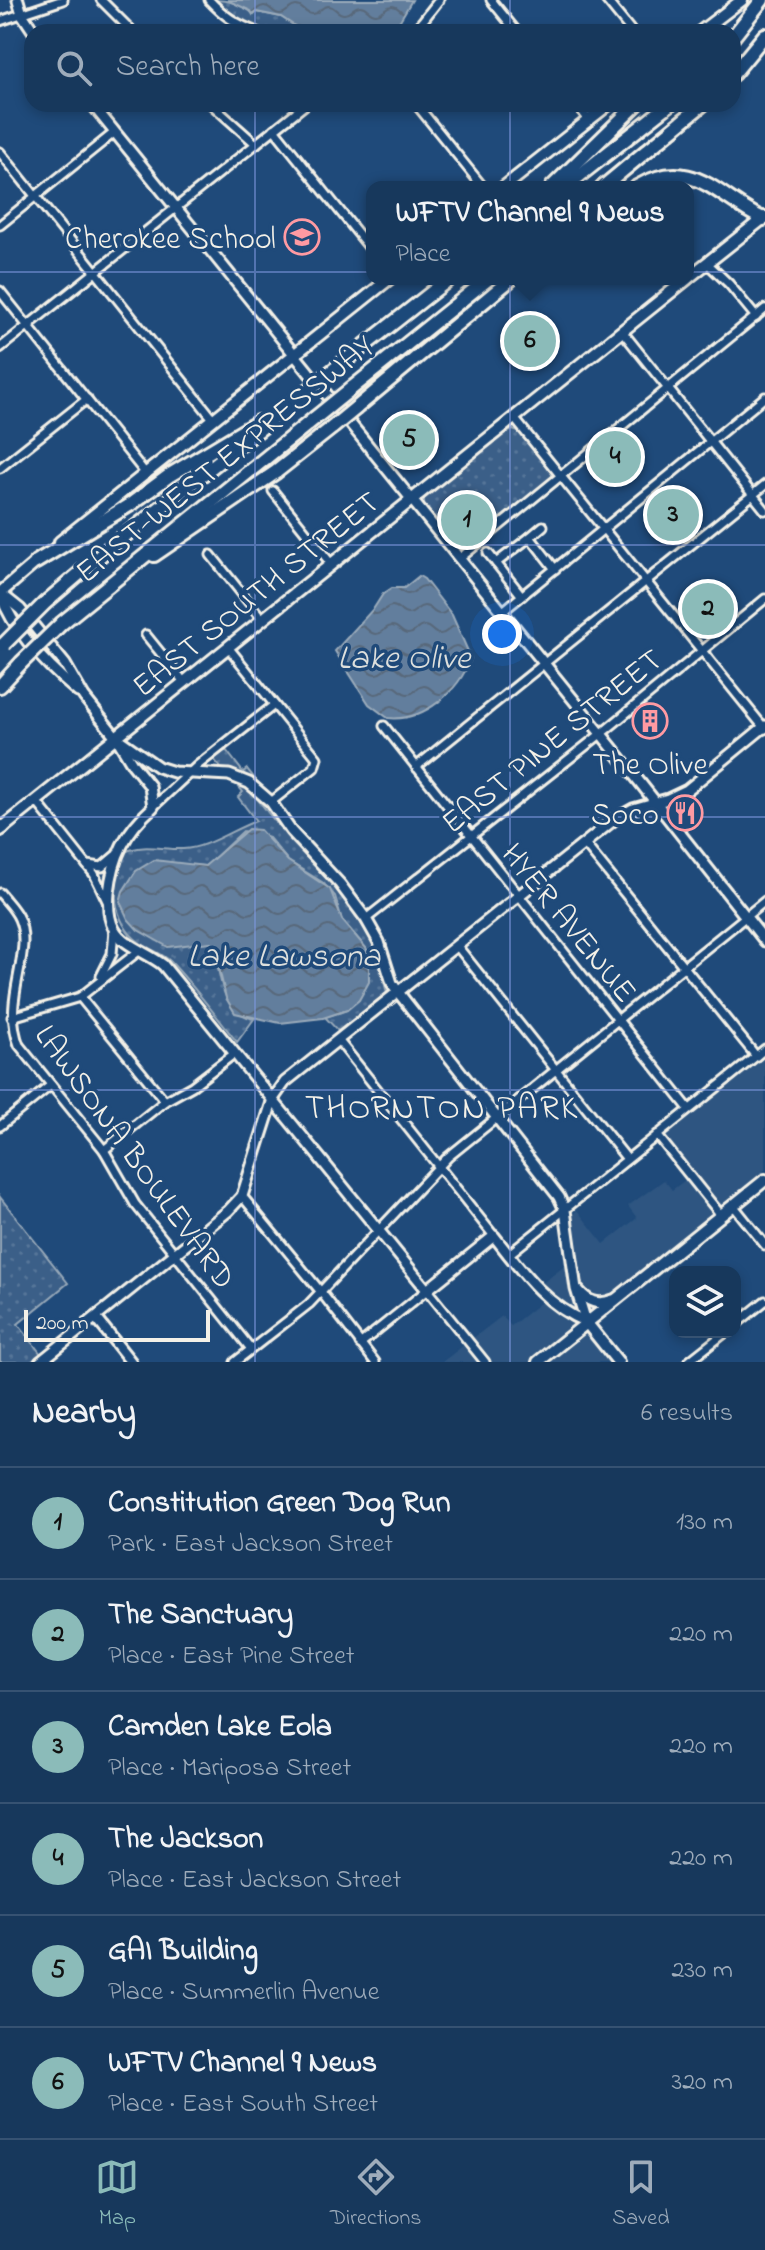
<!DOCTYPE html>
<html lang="en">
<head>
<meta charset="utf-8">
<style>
	body { margin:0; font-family:"Indie Flower",sans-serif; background:#244365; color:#f1f3f6 }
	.controls { position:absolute; right:24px; bottom:24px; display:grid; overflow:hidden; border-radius:16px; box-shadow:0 4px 12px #0003 }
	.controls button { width:72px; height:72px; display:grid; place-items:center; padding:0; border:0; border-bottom:2px solid #365272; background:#17385c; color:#f1f3f6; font:40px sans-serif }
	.scale { position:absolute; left:24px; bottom:20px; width:186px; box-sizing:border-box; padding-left:8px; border:4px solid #f4f1e8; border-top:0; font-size:22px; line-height:28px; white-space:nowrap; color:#f4f1e8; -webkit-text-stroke:6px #1f4a7a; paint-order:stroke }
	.you { position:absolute; left:502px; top:634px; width:28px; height:28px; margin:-20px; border:6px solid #fff; border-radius:50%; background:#1a73e8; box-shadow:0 0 0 12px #1a73e833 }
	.badge { display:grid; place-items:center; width:52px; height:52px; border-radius:50%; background:#8bbbb9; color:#111; font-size:26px; font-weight:700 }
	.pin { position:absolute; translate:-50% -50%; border:4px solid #fff; box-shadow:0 2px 8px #0006 }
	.popup { position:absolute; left:366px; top:181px; width:328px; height:104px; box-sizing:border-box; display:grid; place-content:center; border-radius:16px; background:#17385c; filter:drop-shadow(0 2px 6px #0005); font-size:26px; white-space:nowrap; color:#9eacbb }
	.popup b { font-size:30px; color:#f1f3f6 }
	.popup::after { content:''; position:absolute; left:50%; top:100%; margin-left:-16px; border:16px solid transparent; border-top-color:#17385c }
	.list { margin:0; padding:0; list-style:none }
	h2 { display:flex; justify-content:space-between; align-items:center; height:104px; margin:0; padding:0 32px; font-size:34px }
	h2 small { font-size:26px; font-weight:400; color:#9eacbb }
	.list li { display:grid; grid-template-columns:52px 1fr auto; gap:24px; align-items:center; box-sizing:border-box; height:112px; padding:0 32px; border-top:2px solid #365272 }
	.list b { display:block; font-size:30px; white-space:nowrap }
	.list p { margin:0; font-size:26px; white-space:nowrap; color:#9eacbb }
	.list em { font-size:26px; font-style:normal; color:#9eacbb }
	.icon { flex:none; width:44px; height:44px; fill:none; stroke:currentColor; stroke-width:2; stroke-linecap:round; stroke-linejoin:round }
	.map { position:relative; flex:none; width:765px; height:1362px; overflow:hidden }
	.search { position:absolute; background:#17385c; box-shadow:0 4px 12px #0003; left:24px; right:24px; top:24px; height:88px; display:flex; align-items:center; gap:20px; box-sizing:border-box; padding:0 28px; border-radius:24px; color:#9eacbb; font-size:30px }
	.sheet { height:776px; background:#17385c }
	nav { display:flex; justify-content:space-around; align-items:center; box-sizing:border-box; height:112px; border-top:2px solid #365272; background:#17385c; font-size:22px; color:#9eacbb }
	nav a { display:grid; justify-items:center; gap:4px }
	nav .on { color:#8bbbb9 }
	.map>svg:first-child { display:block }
	.built { fill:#2d5581 }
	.park { fill:url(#park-dots); stroke:#97a8b8; stroke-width:2 }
	.water { fill:url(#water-waves); stroke:#9cacbb; stroke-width:2 }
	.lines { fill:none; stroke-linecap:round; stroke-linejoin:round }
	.minor-casing { stroke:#f4f1e8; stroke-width:13 }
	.tertiary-casing { stroke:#f4f1e8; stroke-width:15 }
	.secondary-casing { stroke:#f4f1e8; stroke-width:16 }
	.motorway-casing { stroke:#f4f1e8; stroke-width:18 }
	.minor { stroke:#1f4a7a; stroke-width:7 }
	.tertiary { stroke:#1f4a7a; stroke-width:9 }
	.secondary { stroke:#1f4a7a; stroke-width:10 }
	.motorway { stroke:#1f4a7a; stroke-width:12 }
	.motorway-bridge-casing { stroke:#f4f1e8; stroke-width:18; stroke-linecap:butt }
	.motorway-bridge { stroke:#1f4a7a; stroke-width:12 }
	.grid { fill:none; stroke:#7e97df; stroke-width:2; stroke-opacity:0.55 }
	.labels { text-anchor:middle; stroke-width:7; stroke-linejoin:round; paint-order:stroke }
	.poi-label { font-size:32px; fill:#f4f1e8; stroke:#1f4a7a; text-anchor:end }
	.street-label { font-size:32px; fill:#f4f1e8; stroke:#1f4a7a }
	.water-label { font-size:34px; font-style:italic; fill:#dee0dd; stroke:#1f4a7a }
	.neighbourhood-label { font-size:34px; letter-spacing:2px; fill:#f4f1e8; stroke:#1f4a7a }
</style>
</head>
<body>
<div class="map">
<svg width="765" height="1362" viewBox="0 0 765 1362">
	<defs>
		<pattern id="park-dots" width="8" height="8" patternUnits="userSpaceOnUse" patternTransform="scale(2)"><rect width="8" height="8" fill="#3a5f88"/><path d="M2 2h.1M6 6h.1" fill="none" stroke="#577699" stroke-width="1.8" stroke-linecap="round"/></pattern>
		<pattern id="water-waves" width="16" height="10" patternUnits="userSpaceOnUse" patternTransform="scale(2)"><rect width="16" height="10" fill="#627e9d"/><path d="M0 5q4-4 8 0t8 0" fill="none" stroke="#58687a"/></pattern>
	</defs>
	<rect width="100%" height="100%" fill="#1f4a7a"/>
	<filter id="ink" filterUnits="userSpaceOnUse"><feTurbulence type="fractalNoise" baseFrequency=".0125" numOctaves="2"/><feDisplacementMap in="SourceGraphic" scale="16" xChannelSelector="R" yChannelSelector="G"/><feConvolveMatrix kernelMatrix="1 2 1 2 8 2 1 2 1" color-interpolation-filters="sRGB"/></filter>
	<g filter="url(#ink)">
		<g class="built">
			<polygon points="765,1054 765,1170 718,1207 669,1144 667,1135"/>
			<polygon points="689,1177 720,1216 585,1324 615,1362 442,1362 502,1316 511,1326 545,1299 536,1288 579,1255 573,1214 577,1210 604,1244 637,1218 628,1206 664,1180 672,1190"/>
		</g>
		<g class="park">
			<path d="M213 0C227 0 244 4 254 15L257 12 281 17 304 32C265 32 241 29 213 0Z"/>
			<polygon points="513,430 521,433 554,474 551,480 463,550 456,549 424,505 424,497 503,434"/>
			<path d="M226 750 243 772 247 769 259 784 252 792 288 838 337 889 367 932 376 952 387 993 338 1031 325 1017 347 1010 368 968 369 955 366 948 342 920 335 896 322 882 288 861 269 838 243 831 209 863 205 866 192 865 203 942H210L214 946C220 975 220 1012 254 1019L237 1042C215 1015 194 986 170 961 161 952 148 949 139 942 112 922 109 880 125 852 142 843 164 850 183 849 208 848 233 829 256 821L238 797 243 792C235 781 220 769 214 759Z"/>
			<polygon points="0,1197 68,1283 18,1324 41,1354 31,1362 0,1362"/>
		</g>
		<g class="water">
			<polygon points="227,0 412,0 393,32 304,32 281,17 257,12 253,15 251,11"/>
			<path d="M419 576 424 579 452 615 471 658C459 691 424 722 388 718L369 704 335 651 374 608 383 594 392 588H404Z"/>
			<polygon points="248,829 260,830 288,861 330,889 342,920 366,948 369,955 369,982 359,1000 347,1010 323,1018 280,1023 235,1013 226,998 214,947 210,942 168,947 138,930 128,919 120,902 123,891 136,871 154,860 205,866"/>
		</g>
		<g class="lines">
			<defs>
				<g id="minor">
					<polyline points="101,0 133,32"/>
					<path d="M209 0C224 16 236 24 257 32"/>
					<polyline points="491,0 517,32"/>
					<polyline points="606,0 632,32"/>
					<polyline points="0,21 63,0"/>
					<polyline points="414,32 439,0"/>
					<polyline points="211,104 256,144"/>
					<polyline points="416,104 483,187"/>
					<polyline points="576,104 589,120"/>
					<polyline points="274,129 372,251"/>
					<polyline points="0,152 214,420"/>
					<polyline points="0,225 115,132"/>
					<polyline points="707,263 729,284 756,317"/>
					<polyline points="0,291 146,474"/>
					<polyline points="622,331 765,510"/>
					<polyline points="0,348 306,104"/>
					<polyline points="514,418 765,729"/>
					<polyline points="0,468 87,399"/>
					<polyline points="273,491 332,565"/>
					<polyline points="530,537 543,526"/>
					<polyline points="488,553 496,563"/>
					<polyline points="211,555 263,620"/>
					<polyline points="459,559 765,309"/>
					<polyline points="522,596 496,563 530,537 555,569"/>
					<polyline points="502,612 765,397"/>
					<polyline points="146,635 184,682"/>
					<polyline points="228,647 317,758 314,768 271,802"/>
					<polyline points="384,726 689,1109"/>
					<polyline points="416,767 765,485"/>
					<polyline points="36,801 94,874 107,901"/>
					<polyline points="153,807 198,765 274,705"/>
					<polyline points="584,843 756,1056"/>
					<polyline points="87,865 102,867 115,856"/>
					<path d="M0 893C6 901 15 909 19 919 34 954 1 999 19 1045L104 1150 135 1204 251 1349"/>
					<polyline points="366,919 607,729 765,599"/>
					<polyline points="457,946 627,1159"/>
					<polyline points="101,976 112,954 114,929"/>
					<polyline points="80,997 165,1101"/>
					<polyline points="12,1017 80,997 140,950"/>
					<polyline points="338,1040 494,1236"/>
					<polyline points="0,1126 51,1085"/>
					<polyline points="657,1135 721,1215"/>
					<polyline points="104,1150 165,1101 192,1086 235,1053"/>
					<polyline points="242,1196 321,1292 375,1362"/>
					<polyline points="733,1205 765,1245"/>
					<polyline points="508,1255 765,1049"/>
					<polyline points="735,1325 765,1301"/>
					<polyline points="360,1344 427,1290 485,1362"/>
					<polyline points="235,1362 309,1304 448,1157 765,901"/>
					<polyline points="688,1362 726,1332"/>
				</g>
				<g id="tertiary">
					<polyline points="18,0 22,14 34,32"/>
					<polyline points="92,104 623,761 765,941"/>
					<path d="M0 593 20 609 65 664 84 697 116 737 133 765 150 786 153 807C125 832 113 856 109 893 108 904 108 918 114 929 123 946 149 953 163 965L427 1290 494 1236C520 1269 546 1306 586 1322"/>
					<path d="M1 596C15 634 47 666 78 692"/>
					<polyline points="121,741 158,767 174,772 229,775 249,783 271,802 291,831 340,884 366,919 379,942 392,983 398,992 559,1197 565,1210 576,1289 586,1322"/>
					<path d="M578 1290C588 1302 598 1306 613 1300"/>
					<polyline points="96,1318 131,1362"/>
					<polyline points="40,1362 228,1211 242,1196 273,1099 285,1082 615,819 633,809 668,799 687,790 765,726"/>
				</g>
				<g id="secondary">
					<polyline points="700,32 742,0"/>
					<polyline points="504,187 609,104"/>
					<polyline points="688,278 765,217"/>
					<polyline points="60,542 389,279"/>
					<polyline points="0,593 41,558"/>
					<polyline points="0,830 687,279"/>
					<polyline points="586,1322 618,1362"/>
					<polyline points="538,1362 765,1180"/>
				</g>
				<g id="motorway">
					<polyline points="733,37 762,0"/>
					<polyline points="733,74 765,35"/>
					<polyline points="552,187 637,104"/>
					<polyline points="565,187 670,104"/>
					<polyline points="603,187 703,104"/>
					<path d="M637 187C692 154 717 197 763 219"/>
					<polyline points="336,368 449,279"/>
					<polyline points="352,388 488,279"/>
					<polyline points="356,408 511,279"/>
					<polyline points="154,555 276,472 333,427"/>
					<polyline points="36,562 131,504 170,475 258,422"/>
					<polyline points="45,603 108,549 299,398"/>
					<polyline points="62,623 315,418"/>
					<polyline points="0,686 21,663"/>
					<polyline points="0,829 3,827"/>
				</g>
			</defs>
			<use href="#minor" class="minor-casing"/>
			<use href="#tertiary" class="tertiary-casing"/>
			<use href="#secondary" class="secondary-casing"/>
			<use href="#motorway" class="motorway-casing"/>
			<use href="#minor" class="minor"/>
			<use href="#tertiary" class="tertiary"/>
			<use href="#secondary" class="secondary"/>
			<use href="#motorway" class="motorway"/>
			<defs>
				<g id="motorway-bridge">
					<polyline points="299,398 336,368"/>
					<polyline points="315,418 352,388"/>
					<polyline points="333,427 356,408"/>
					<polyline points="4,644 45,603"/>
					<polyline points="21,663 62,623"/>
				</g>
			</defs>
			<use href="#motorway-bridge" class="motorway-bridge-casing"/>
			<use href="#motorway-bridge" class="motorway-bridge"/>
		</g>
	</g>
	<path class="grid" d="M255 0V32M510 0V32M255 104V1362M510 104V1362M0 272H765M0 545H765M0 817H765M0 1090H765"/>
	<defs>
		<symbol id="school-ring" viewBox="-11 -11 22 22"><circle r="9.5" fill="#1f4a7a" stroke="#ff9aa2" stroke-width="1.5"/><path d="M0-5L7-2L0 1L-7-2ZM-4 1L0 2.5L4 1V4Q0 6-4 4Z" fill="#ff9aa2"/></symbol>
		<symbol id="building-ring" viewBox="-11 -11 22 22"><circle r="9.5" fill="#1f4a7a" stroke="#ff9aa2" stroke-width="1.5"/><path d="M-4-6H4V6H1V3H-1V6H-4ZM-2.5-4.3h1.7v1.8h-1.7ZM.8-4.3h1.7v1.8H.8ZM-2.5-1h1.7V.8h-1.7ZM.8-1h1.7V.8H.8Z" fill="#ff9aa2"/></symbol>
		<symbol id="restaurant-ring" viewBox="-11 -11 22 22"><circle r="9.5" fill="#1f4a7a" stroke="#ff9aa2" stroke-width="1.5"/><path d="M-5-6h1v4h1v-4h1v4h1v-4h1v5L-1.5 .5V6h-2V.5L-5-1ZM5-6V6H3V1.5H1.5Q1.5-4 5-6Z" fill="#ff9aa2"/></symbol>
	</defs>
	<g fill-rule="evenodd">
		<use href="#school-ring" x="282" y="217" width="40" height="40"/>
		<use href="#building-ring" x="630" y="701" width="40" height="40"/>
		<use href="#restaurant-ring" x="665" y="793" width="40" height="40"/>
	</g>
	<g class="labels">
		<g class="poi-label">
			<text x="276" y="248">Cherokee School</text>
			<text x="650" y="774" text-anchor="middle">The Olive</text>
			<text x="659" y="824">Soco</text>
		</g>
		<g class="street-label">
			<text transform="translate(224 458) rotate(-39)" y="11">EAST-WEST EXPRESSWAY</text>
			<text transform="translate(255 593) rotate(-39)" y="11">EAST SOUTH STREET</text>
			<text transform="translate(551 740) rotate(-39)" y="11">EAST PINE STREET</text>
			<text transform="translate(570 922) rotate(51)" y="11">HYER AVENUE</text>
			<text transform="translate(136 1156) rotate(54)" y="11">LAWSONA BOULEVARD</text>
		</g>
		<g class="water-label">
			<text x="404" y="668">Lake Olive</text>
			<text x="284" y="966">Lake Lawsona</text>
		</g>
		<g class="neighbourhood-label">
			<text x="442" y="1118">THORNTON PARK</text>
		</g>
	</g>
</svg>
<div class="controls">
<button><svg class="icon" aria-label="layers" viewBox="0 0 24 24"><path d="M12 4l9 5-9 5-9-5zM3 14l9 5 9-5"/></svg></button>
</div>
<div class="scale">200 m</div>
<div class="you"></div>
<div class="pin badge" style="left:467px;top:520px">1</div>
<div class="pin badge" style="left:708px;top:609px">2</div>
<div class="pin badge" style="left:673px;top:515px">3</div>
<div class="pin badge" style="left:615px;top:457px">4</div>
<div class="pin badge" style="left:409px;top:440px">5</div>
<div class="pin badge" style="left:530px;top:341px">6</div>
<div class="popup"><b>WFTV Channel 9 News</b>Place</div>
<div class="search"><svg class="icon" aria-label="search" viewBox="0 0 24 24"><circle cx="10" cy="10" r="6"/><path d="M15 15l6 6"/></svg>Search here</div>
</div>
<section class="sheet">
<h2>Nearby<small>6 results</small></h2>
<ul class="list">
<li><span class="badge">1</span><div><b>Constitution Green Dog Run</b><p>Park · East Jackson Street</p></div><em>130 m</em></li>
<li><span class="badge">2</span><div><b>The Sanctuary</b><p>Place · East Pine Street</p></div><em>220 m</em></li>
<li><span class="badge">3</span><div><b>Camden Lake Eola</b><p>Place · Mariposa Street</p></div><em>220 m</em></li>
<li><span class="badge">4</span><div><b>The Jackson</b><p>Place · East Jackson Street</p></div><em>220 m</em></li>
<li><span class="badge">5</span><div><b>GAI Building</b><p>Place · Summerlin Avenue</p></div><em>230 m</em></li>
<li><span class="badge">6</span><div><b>WFTV Channel 9 News</b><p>Place · East South Street</p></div><em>320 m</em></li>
</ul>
</section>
<nav>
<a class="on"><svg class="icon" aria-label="map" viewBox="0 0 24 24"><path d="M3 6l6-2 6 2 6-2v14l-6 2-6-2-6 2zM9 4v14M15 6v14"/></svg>Map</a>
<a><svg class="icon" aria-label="directions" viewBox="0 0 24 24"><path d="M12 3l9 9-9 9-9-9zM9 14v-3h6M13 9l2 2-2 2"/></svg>Directions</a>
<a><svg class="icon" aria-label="saved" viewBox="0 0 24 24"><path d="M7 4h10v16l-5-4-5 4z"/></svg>Saved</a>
</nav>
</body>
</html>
